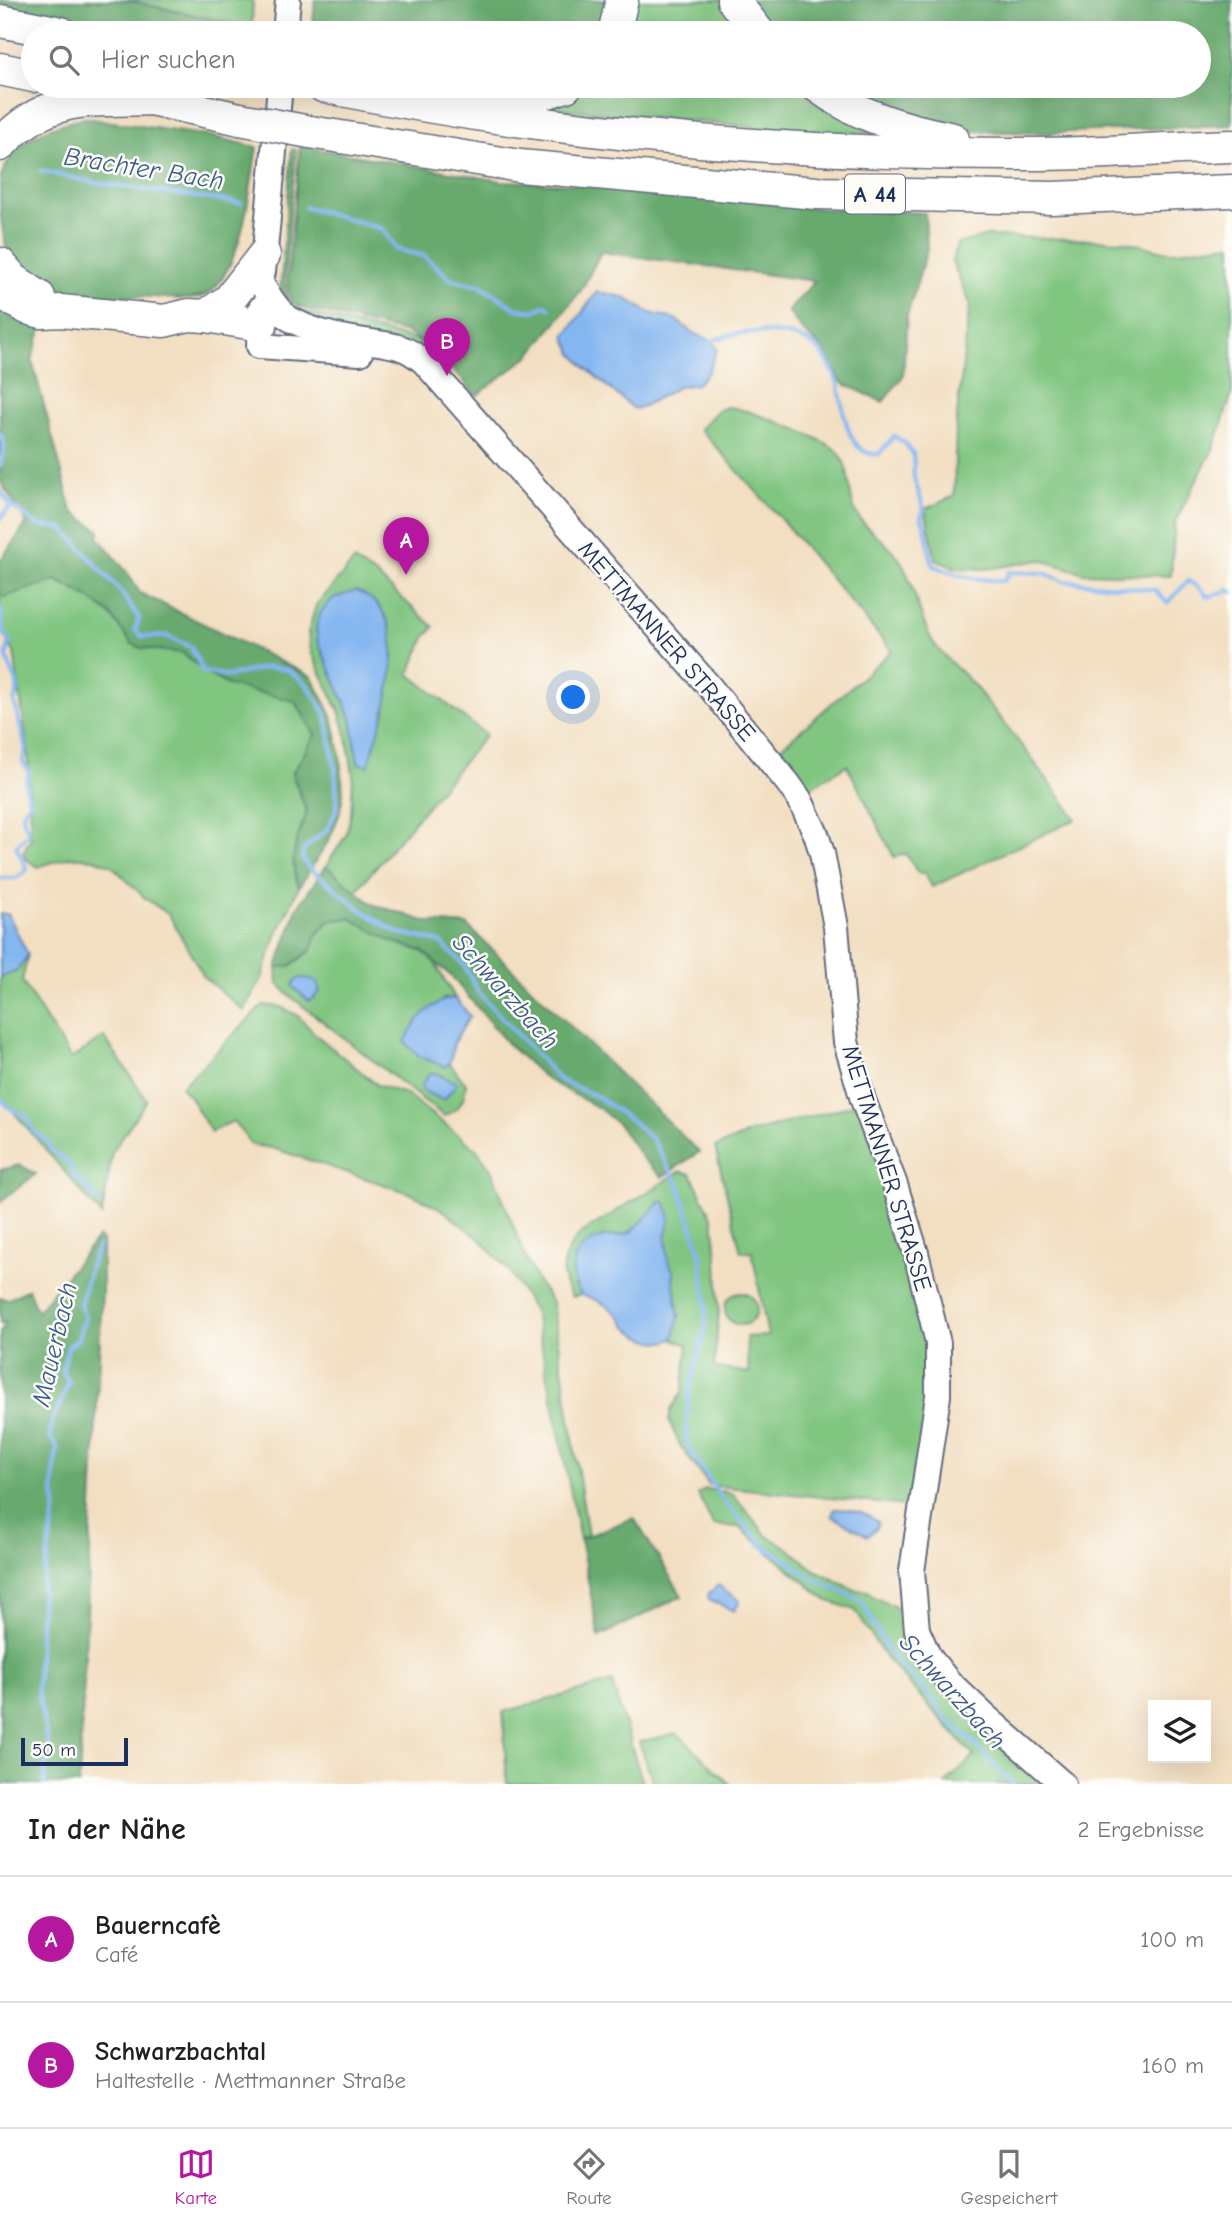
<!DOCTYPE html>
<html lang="de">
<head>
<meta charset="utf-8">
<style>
	body { margin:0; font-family:"Comic Neue",sans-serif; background:#f2f2f2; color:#202124 }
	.controls { position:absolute; right:21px; bottom:21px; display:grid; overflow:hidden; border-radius:0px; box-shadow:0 7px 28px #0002 }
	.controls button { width:63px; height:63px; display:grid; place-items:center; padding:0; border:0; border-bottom:2px solid #e0e0e0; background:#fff; color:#202124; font:35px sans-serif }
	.scale { position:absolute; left:21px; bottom:18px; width:107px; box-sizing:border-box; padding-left:7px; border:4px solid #1b2f5e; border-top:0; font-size:19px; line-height:24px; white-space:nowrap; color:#1b2f5e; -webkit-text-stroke:5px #fdfcf7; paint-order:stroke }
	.you { position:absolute; left:574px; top:698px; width:24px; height:24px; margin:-18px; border:5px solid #fff; border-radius:50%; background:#1a73e8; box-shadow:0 0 0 10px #1a73e833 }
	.badge { display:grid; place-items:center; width:46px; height:46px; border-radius:50%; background:#b5179e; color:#fff; font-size:23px; font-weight:700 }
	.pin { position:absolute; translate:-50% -58px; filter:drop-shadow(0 2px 4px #0008) }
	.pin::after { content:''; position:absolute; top:37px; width:24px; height:21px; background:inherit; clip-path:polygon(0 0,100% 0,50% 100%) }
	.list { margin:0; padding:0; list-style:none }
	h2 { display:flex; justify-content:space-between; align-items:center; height:91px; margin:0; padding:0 28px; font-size:30px }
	h2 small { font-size:23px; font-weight:400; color:#757577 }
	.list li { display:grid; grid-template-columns:46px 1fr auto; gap:21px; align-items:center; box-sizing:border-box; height:126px; padding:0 28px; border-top:2px solid #e0e0e0 }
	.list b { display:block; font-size:26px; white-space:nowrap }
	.list p { margin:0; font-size:23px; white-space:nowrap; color:#757577 }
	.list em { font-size:23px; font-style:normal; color:#757577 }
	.icon { flex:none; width:38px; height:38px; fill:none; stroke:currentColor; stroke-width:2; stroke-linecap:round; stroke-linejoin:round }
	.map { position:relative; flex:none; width:1232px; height:1784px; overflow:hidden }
	.search { position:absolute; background:#fff; box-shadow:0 7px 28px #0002; left:21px; right:21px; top:21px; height:77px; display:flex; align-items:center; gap:18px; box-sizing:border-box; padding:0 24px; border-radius:38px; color:#757577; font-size:26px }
	.sheet { height:343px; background:#fff }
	nav { display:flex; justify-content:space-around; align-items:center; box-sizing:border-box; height:98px; border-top:2px solid #e0e0e0; background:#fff; font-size:19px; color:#757577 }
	nav a { display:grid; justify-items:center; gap:4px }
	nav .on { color:#b5179e }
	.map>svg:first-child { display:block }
	.green { fill:#80c580; stroke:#4e7a6f; stroke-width:2; fill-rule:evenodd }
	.forest { fill:#68aa6e; stroke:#426c66; stroke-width:2 }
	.water { fill:#84b6f0; stroke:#5072a7; stroke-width:2 }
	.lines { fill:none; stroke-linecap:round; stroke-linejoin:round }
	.stream { stroke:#84b6f0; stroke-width:4.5 }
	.secondary-casing { stroke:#666c80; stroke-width:28 }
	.motorway-casing { stroke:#666c80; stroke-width:35 }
	.secondary { stroke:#fff; stroke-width:24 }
	.motorway { stroke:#fff; stroke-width:32 }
	.motorway-bridge-casing { stroke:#666c80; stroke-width:35; stroke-linecap:butt }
	.motorway-bridge { stroke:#fff; stroke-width:32 }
	.labels { text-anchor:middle; stroke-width:5; stroke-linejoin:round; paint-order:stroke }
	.shield { fill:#fdfcf7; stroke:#5f6c8c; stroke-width:2 }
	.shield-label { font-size:23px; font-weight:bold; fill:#1b2f5e }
	.street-label { font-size:24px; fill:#1b2f5e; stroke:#fdfcf7 }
	.water-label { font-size:26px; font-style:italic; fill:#3a588a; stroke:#fdfcf7 }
</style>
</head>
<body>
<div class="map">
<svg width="1232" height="1784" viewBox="0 0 1232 1784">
	<rect width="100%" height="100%" fill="#fdfcf7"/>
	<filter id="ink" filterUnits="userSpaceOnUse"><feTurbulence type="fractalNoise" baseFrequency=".0143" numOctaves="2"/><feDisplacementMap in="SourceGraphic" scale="14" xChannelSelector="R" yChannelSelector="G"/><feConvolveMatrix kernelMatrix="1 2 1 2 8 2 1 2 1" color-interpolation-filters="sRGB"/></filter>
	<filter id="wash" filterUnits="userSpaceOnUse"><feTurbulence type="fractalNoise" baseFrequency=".00686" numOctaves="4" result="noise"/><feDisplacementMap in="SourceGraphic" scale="28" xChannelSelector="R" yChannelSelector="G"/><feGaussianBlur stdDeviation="1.57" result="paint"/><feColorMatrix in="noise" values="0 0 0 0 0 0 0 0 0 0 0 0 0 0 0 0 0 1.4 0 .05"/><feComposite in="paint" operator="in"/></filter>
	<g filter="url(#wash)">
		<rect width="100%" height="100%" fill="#f2dec0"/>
		<g class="green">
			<polygon points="125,0 253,0 252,28"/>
			<polygon points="627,0 726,0 752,33 620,33"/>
			<polygon points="579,86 808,86 877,134 762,128 548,108"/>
			<polygon points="292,149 296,150 284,282 287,301 297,310 416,340 427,348 449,374 293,312 280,292"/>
			<polygon points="987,236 1123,241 1168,252 1232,244 1232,393 1214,447 1175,522 1171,576 1084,573 1041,560 987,569 956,568 936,560 925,509 954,496 956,423 970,303 952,262 957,244"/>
			<path d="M727 407C746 408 827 439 838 452 852 469 847 495 856 513 866 532 890 542 902 563 916 588 918 617 933 642 944 659 963 672 976 688 1011 731 1044 774 1076 819L932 887 925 873H918L906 854 894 857 847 765 803 792 776 752 892 651 787 526 700 429 717 411Z"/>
			<path d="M354 561 375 574 434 627 426 636 409 674 486 735 356 891 326 866 346 835 351 814 353 774 347 738 340 713 311 652 308 633 316 605ZM318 642 393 650 385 713 359 763 351 717Z"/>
			<path d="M56 580 88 597 110 614 131 643 141 648 183 653 209 675 295 701 316 735 292 774 307 812C297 840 287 858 299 887L276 936 262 978 244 1011 204 977 169 915 145 898 111 865 94 859 70 857 38 867 26 859 23 853 31 837 28 752 14 652 3 633 0 598Z"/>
			<path d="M350 918 391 941 422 951 433 960 455 998 443 999 445 1067 450 1064 466 1084C465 1100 459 1110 444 1116L289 995 278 984 277 967 290 966 311 951 316 935 329 921Z"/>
			<polygon points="28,955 22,981 71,1059 104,1037 147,1100 112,1152 102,1216 0,1096 0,978 17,970"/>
			<polygon points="263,1005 281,1007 297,1015 316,1035 377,1085 406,1094 476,1149 491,1169 526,1258 539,1284 552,1303 588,1536 580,1539 535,1313 510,1272 482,1241 443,1210 410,1193 272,1148 252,1145 233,1121 211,1132 190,1097 181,1087"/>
			<path d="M853 1105 861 1107 934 1358 915 1507 709 1485 680 1445 669 1421 671 1409 682 1393 688 1345 673 1339 679 1318 673 1280 674 1272 668 1261 666 1236 670 1219 659 1202C656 1208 634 1231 628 1233 623 1235 616 1235 611 1236 594 1239 585 1246 574 1259L575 1286 581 1295 572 1297C556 1272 562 1255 580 1234L681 1171 691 1174 713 1219 717 1256 719 1311 714 1367 749 1373 746 1337 768 1336 752 1251 741 1252 715 1147 753 1132Z"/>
			<circle cx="741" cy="1309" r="16"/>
			<polygon points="705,1489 732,1493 767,1536 788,1548 815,1570 855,1590 868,1591 872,1596 906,1612 916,1641 1056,1784 945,1784 974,1756 885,1657 855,1610 826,1600 739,1527 713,1525 698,1494"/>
			<polygon points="612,1682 643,1784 507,1784 503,1712"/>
			<polygon points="677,1733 730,1784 654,1784 639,1742"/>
		</g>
		<g class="forest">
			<polygon points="0,0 125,0 268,31 267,33 151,33 0,4"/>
			<polygon points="315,0 615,0 605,33 312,33"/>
			<polygon points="749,0 1232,0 1232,125 1045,133 971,131 923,121 880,107 841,86 1199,86 1199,33 775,33"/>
			<path d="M85 118 210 136 257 147C249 191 245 254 214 289 200 304 171 298 153 297 117 295 75 300 43 282 31 275 14 262 8 250 0 232 0 201 0 181 2 169 13 154 22 145 40 128 62 124 85 118Z"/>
			<path d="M300 146 502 181 592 185 828 209 925 213 927 250 907 316 903 376 883 402 842 383 825 351 802 330 788 311 815 281 601 252 582 289 530 355 476 396C455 371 434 344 404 332L300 307 290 300 287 283Z"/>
			<path d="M0 311 13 319 42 327 32 360 72 511 100 531 98 537 126 571 140 593 312 677 332 716 340 753 343 794 339 815 329 840 299 887C287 858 297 839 307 812L292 774 315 735 295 701 228 685 209 675 183 653 141 648 131 643 110 614 88 597 56 580 0 598V561L27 523 0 481Z"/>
			<polygon points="326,866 372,904 428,922 467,925 699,1152 662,1177 644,1160 619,1125 600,1109 546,1079 508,1044 451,976 422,951 391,941 350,918 329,921 316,935 311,950 290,966 277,967 297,908"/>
			<polygon points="20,1165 36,1174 0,1202 0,1170"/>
			<polygon points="98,1237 102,1241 102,1293 79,1784 0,1784 0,1333 6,1322 0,1323 0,1297 7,1300 28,1289 37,1312"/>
			<polygon points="634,1518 682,1596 599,1637 580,1539"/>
		</g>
		<g class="water">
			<polygon points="597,292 623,297 650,313 675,319 691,332 712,341 717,349 708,372 697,384 680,386 638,409 633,408 587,369 573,354 565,336"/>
			<path d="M356 591C421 614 383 719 368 766L358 763 351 717 318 642 316 627 321 612 333 598Z"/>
			<polygon points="0,914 8,914 28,955 17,970 0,978"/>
			<path d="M300 978C312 978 317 979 320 991L315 997 309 1001 293 987 294 982Z"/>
			<path d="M455 998 470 1016C465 1025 459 1033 455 1041 450 1051 455 1059 445 1067L418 1056 405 1042C414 1021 432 1000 455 998Z"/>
			<polygon points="430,1073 435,1073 457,1083 445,1099 441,1099 423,1091 421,1086"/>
			<path d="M663 1201 666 1203 670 1219 666 1236 668 1261 674 1272 673 1280 679 1318 673 1339C659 1347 637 1337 627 1326 623 1322 621 1316 616 1313 606 1304 594 1298 581 1295 566 1271 571 1248 600 1238 608 1235 619 1237 627 1234 639 1229 652 1208 663 1201Z"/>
			<path d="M834 1509C849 1509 865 1512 878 1522L876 1528 868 1536 832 1516Z"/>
			<polygon points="718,1585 740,1601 734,1611 709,1599 708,1594"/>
		</g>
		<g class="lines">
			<g class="stream">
				<polyline points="41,171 97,183 241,203"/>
				<polyline points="305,207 383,229 396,249 424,256 451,279 481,286 517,309 534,311 546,305 549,308"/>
				<path d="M707 343C728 333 753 331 775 333 792 335 807 338 819 350 827 358 837 378 839 388 844 411 847 457 879 454L894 436 904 442 913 453 914 478 924 510 921 517C929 532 927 548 933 565 955 577 980 580 1004 581L1009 572 1044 573 1064 581 1155 590 1167 603 1188 581 1199 587 1208 597 1229 590 1232 592"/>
				<polyline points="0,434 5,445 0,465"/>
				<polyline points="0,491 11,505 37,525 64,529 121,592 139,618 135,630 142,637 167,636 191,647 203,672 229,676 268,667 289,670 307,685 325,712 335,767 337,808 328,829 304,849 302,858 308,867 364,912 396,932 440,942 464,965 478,992 560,1080 598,1097 633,1122 652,1139 679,1186 700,1251 706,1302 705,1329 690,1391 685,1430 688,1447 725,1503 766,1548 786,1559 808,1576 862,1601 887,1650 928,1694 945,1718 968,1737 1013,1784"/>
				<polyline points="0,519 11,505"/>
				<path d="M0 608 3 631 10 641C9 646 6 652 7 657 10 673 24 685 14 701L26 749 23 761 29 773 25 785 30 802 22 815 29 833 16 846 27 870 16 878H0"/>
				<polyline points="0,1098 8,1107 28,1118 33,1131 48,1142 50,1149 70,1164 74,1175 100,1202"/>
				<polyline points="44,1784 48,1743 37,1689 42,1588 56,1505 53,1488 57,1447 50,1437 52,1422 69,1382 62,1371 68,1347 78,1339 85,1317 80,1304 92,1260 99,1246"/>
			</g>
		</g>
	</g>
	<g filter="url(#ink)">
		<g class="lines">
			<defs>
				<g id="secondary">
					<polyline points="285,33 288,0"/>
					<polyline points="263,272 280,86"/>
					<path d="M262 285C270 297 278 312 290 319 308 329 333 336 353 339 382 345 400 341 424 362L709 686 788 783 800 800 816 834 822 853 836 927 846 1042 863 1100 895 1185 916 1253 938 1343V1396L912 1571 917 1630 929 1657 949 1682 984 1715 1063 1784"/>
					<polyline points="261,308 259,346 360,353"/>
				</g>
				<g id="motorway">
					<polyline points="733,0 759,33"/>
					<polyline points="0,21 61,33"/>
					<polyline points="614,33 622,0"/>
					<polyline points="0,69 33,76"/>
					<path d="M323 86C555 135 794 155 1031 154 1098 154 1165 148 1232 146"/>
					<path d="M817 86C857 116 904 129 953 139"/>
					<polyline points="132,95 240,119"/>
					<polyline points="489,100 529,98 566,86"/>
					<polyline points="310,132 520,166 816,193 1052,198 1232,191"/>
					<path d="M0 145C46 94 90 101 153 99"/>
					<polyline points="0,264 14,280 39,297"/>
					<polyline points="0,292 27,308 42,312 61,311 164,321 189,315 206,316 261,325"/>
					<polyline points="206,316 229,300 264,255"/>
				</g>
			</defs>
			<use href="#secondary" class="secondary-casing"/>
			<use href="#motorway" class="motorway-casing"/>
			<use href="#secondary" class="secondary"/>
			<use href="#motorway" class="motorway"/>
			<defs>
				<polyline id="motorway-bridge" points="240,119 310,132"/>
			</defs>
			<use href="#motorway-bridge" class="motorway-bridge-casing"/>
			<use href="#motorway-bridge" class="motorway-bridge"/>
		</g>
	</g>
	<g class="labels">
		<rect class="shield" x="845" y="174.5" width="60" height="39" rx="5"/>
		<g class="shield-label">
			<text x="875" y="202">A 44</text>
		</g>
		<g class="street-label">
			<text transform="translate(667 641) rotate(49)" y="8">METTMANNER STRASSE</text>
			<text transform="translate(887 1168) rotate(73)" y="8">METTMANNER STRASSE</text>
		</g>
		<g class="water-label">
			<text transform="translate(144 168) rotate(9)" y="9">Brachter Bach</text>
			<text transform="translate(506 991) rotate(48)" y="9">Schwarzbach</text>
			<text transform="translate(54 1344) rotate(-77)" y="9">Mauerbach</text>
			<text transform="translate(953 1691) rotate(48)" y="9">Schwarzbach</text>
		</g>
	</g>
</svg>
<div class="controls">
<button><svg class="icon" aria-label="layers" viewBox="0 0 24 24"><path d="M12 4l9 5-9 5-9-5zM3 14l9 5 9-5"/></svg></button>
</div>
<div class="scale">50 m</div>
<div class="you"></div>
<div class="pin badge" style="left:406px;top:575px">A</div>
<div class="pin badge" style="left:447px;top:376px">B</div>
<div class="search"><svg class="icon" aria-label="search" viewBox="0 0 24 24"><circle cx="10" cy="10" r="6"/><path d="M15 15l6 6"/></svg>Hier suchen</div>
</div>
<section class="sheet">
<h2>In der Nähe<small>2 Ergebnisse</small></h2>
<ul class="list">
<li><span class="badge">A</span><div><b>Bauerncafè</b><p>Café</p></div><em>100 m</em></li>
<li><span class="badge">B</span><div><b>Schwarzbachtal</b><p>Haltestelle · Mettmanner Straße</p></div><em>160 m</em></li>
</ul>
</section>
<nav>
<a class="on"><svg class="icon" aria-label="map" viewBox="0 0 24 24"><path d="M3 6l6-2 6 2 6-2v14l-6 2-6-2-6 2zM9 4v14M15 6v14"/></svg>Karte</a>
<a><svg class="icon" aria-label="directions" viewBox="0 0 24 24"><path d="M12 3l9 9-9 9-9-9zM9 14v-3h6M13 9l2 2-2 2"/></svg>Route</a>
<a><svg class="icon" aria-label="saved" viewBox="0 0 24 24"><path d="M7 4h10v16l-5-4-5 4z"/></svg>Gespeichert</a>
</nav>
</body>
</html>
